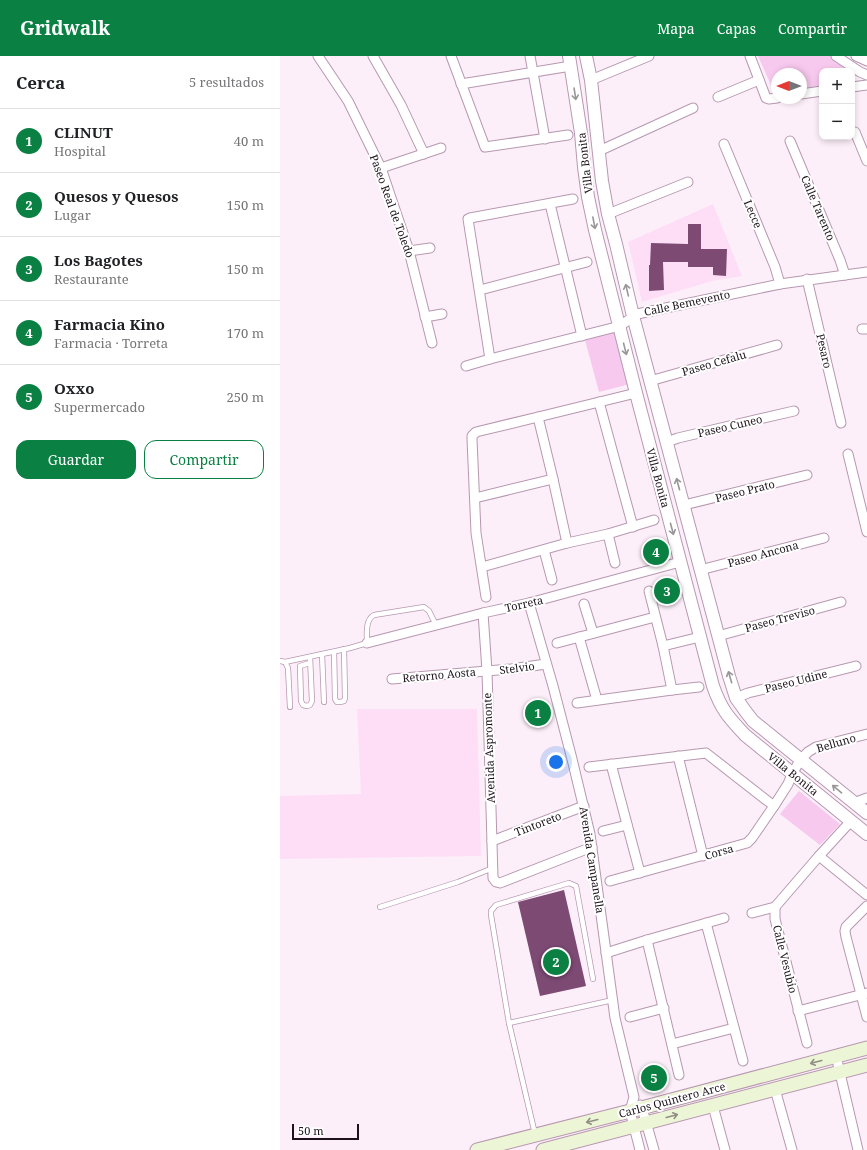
<!DOCTYPE html>
<html lang="es">
<head>
<meta charset="utf-8">
<style>
	body { margin:0; font-family:"Noto Serif",serif; background:#f2f2f2; color:#202124 }
	.controls { position:absolute; right:12px; top:12px; display:grid; overflow:hidden; border-radius:8px; box-shadow:0 2px 6px #0003 }
	.controls button { width:36px; height:36px; display:grid; place-items:center; padding:0; border:0; border-bottom:1px solid #e0e0e0; background:#fff; color:#202124; font:20px sans-serif }
	.compass { position:absolute; left:491px; top:12px; width:36px; height:36px; border-radius:50%; background:#fff; box-shadow:0 2px 6px #0003; rotate:270deg }
	.scale { position:absolute; left:12px; bottom:10px; width:67px; box-sizing:border-box; padding-left:4px; border:2px solid #1e131c; border-top:0; font-size:11px; line-height:14px; white-space:nowrap; color:#1e131c; -webkit-text-stroke:3px #fff; paint-order:stroke }
	.you { position:absolute; left:276px; top:706px; width:14px; height:14px; margin:-10px; border:3px solid #fff; border-radius:50%; background:#1a73e8; box-shadow:0 0 0 6px #1a73e833 }
	.badge { display:grid; place-items:center; width:26px; height:26px; border-radius:50%; background:#0b8043; color:#fff; font-size:13px; font-weight:700 }
	.pin { position:absolute; translate:-50% -50%; border:2px solid #fff; box-shadow:0 1px 4px #0006 }
	.list { margin:0; padding:0; list-style:none }
	h2 { display:flex; justify-content:space-between; align-items:center; height:52px; margin:0; padding:0 16px; font-size:17px }
	h2 small { font-size:13px; font-weight:400; color:#757577 }
	.list li { display:grid; grid-template-columns:26px 1fr auto; gap:12px; align-items:center; box-sizing:border-box; height:64px; padding:0 16px; border-top:1px solid #e0e0e0 }
	.list b { display:block; font-size:15px; white-space:nowrap }
	.list p { margin:0; font-size:13px; white-space:nowrap; color:#757577 }
	.list em { font-size:13px; font-style:normal; color:#757577 }
	.actions { display:flex; gap:8px; padding:12px 16px }
	.actions a { flex:1; padding:9px 0; border:1px solid #0b8043; border-radius:12px; text-align:center; font-size:14px; color:#0b8043 }
	.actions .main { background:#0b8043; color:#fff }
	.map { position:relative; flex:none; width:587px; height:1094px; overflow:hidden }
	header { display:flex; align-items:center; gap:24px; box-sizing:border-box; height:56px; padding:0 20px; background:#0b8043; color:#fff }
	header strong { font-size:19px }
	nav { display:flex; gap:22px; margin-inline-start:auto; font-size:14px }
	main { display:flex }
	aside { flex:1; background:#fff }
	.map>svg:first-child { display:block }
	.built { fill:#fedef7 }
	.green { fill:#f8c9ee }
	.building { fill:#7d4a74 }
	.lines { fill:none; stroke-linecap:round; stroke-linejoin:round }
	.service-casing { stroke:#b798b0; stroke-width:6 }
	.minor-casing { stroke:#b798b0; stroke-width:11 }
	.tertiary-casing { stroke:#b798b0; stroke-width:14 }
	.secondary-casing { stroke:#b798b0; stroke-width:15 }
	.service { stroke:#fff; stroke-width:4.5 }
	.minor { stroke:#fff; stroke-width:9 }
	.tertiary { stroke:#fff; stroke-width:12 }
	.secondary { stroke:#edf5d7; stroke-width:13 }
	.oneway { stroke:#9a9599 }
	.oneway2 { stroke:#908f83 }
	.labels { text-anchor:middle; stroke-width:4; stroke-linejoin:round; paint-order:stroke }
	.street-label { font-size:11px; fill:#1e131c; stroke:#fff }
</style>
</head>
<body>
<header>
<strong>Gridwalk</strong>
<nav><a>Mapa</a><a>Capas</a><a>Compartir</a></nav>
</header>
<main>
<aside>
<h2>Cerca<small>5 resultados</small></h2>
<ul class="list">
<li><span class="badge">1</span><div><b>CLINUT</b><p>Hospital</p></div><em>40 m</em></li>
<li><span class="badge">2</span><div><b>Quesos y Quesos</b><p>Lugar</p></div><em>150 m</em></li>
<li><span class="badge">3</span><div><b>Los Bagotes</b><p>Restaurante</p></div><em>150 m</em></li>
<li><span class="badge">4</span><div><b>Farmacia Kino</b><p>Farmacia · Torreta</p></div><em>170 m</em></li>
<li><span class="badge">5</span><div><b>Oxxo</b><p>Supermercado</p></div><em>250 m</em></li>
</ul>
<div class="actions"><a class="main">Guardar</a><a>Compartir</a></div>
</aside>
<div class="map">
<svg width="587" height="1094" viewBox="0 0 587 1094">
	<rect width="100%" height="100%" fill="#fdeff9"/>
	<g class="built">
		<polygon points="433,148 462,220 432,225 362,246 348,186"/>
		<polygon points="77,653 197,653 201,800 0,803 0,740 81,738"/>
	</g>
	<g class="green">
		<polygon points="478,0 555,0 576,18 574,24 572,25 572,15 542,15 542,30 521,32 521,18 497,18 497,35 494,36"/>
		<polygon points="336,275 350,328 319,336 305,284"/>
		<polygon points="519,735 560,768 540,789 500,758"/>
	</g>
	<g class="building">
		<polygon points="408,168 421,168 421,193 447,193 446,220 433,219 433,211 408,211 408,206 383,206 384,234 369,235 369,209 370,209 371,187 408,188"/>
		<polygon points="284,834 306,930 260,940 238,846"/>
	</g>
	<g class="lines">
		<defs>
			<g id="service">
				<polyline points="54,596 55,643 57,646 60,646 64,645 65,642 64,593"/>
				<polyline points="42,598 44,646"/>
				<polyline points="30,601 32,645 30,649 27,650 23,649 21,645 20,610 30,607"/>
				<polyline points="0,605 5,606 8,612 10,651"/>
				<path d="M5 606 70 592 87 587C87 578 85 564 94 559L144 551 149 555 156 569"/>
				<polyline points="100,851 178,826 213,812"/>
				<polyline points="229,967 333,944"/>
				<polyline points="255,1078 229,967 211,859 211,855 216,849 289,827 296,830 313,923"/>
			</g>
			<g id="minor">
				<polyline points="38,0 68,45 101,112 129,195 152,287"/>
				<polyline points="93,0 121,49 144,98"/>
				<polyline points="171,0 205,91 288,79"/>
				<polyline points="250,0 265,83"/>
				<polyline points="470,0 486,42 489,43 497,42"/>
				<polyline points="556,0 580,16 587,19"/>
				<polyline points="576,0 587,5"/>
				<polyline points="311,24 369,0"/>
				<polyline points="181,28 291,10"/>
				<polyline points="572,31 587,29"/>
				<polyline points="521,38 542,35"/>
				<polyline points="438,41 479,24"/>
				<polyline points="575,76 587,105"/>
				<polyline points="510,85 560,204 565,219"/>
				<polyline points="444,88 495,211 500,228"/>
				<polyline points="319,95 413,52"/>
				<polyline points="101,112 161,92"/>
				<polyline points="270,148 302,280"/>
				<polyline points="328,158 408,126"/>
				<polyline points="129,195 150,192"/>
				<polyline points="527,223 561,367"/>
				<polyline points="200,234 307,206"/>
				<polyline points="145,261 162,258"/>
				<polyline points="582,273 587,273"/>
				<polyline points="210,303 188,163 190,162 293,143"/>
				<polyline points="186,310 210,303 340,270 357,258 500,228 587,216"/>
				<polyline points="370,325 497,289"/>
				<polyline points="319,346 353,471"/>
				<polyline points="258,361 273,423 287,487"/>
				<polyline points="387,386 398,382 514,355"/>
				<polyline points="568,398 587,476"/>
				<polyline points="195,442 273,423"/>
				<polyline points="404,449 527,419"/>
				<polyline points="328,478 335,507"/>
				<polyline points="264,494 272,524"/>
				<polyline points="202,511 287,487 328,478 374,464"/>
				<polyline points="420,514 544,482"/>
				<polyline points="369,535 383,590 392,634"/>
				<polyline points="206,541 196,477 192,383 192,380 196,376 258,361 356,337"/>
				<polyline points="249,547 273,630 292,703 310,778 335,962 354,1041 350,1055 360,1094"/>
				<polyline points="304,548 313,577"/>
				<polyline points="203,557 207,615 213,822 216,826 220,827 312,791"/>
				<polyline points="438,580 561,546"/>
				<polyline points="299,581 317,644"/>
				<polyline points="87,587 203,557 249,547 400,506"/>
				<polyline points="277,587 375,561"/>
				<polyline points="383,590 420,581"/>
				<polyline points="112,623 231,613 266,608"/>
				<polyline points="456,642 468,637 576,610"/>
				<polyline points="297,647 392,634 419,631"/>
				<polyline points="398,700 423,800"/>
				<polyline points="331,708 360,817"/>
				<polyline points="309,711 426,697 494,750"/>
				<polyline points="574,747 587,742"/>
				<polyline points="323,775 347,769"/>
				<polyline points="212,785 304,750"/>
				<polyline points="539,800 587,839"/>
				<polyline points="330,825 467,787 472,782 494,750 508,728 512,718 521,703 528,696 536,691 587,678"/>
				<polyline points="587,850 566,871 565,875 566,881 587,961"/>
				<polyline points="495,851 495,863 527,987"/>
				<polyline points="472,857 495,851 539,800 571,765"/>
				<polyline points="426,867 463,1005"/>
				<polyline points="367,884 399,1019"/>
				<polyline points="326,897 367,884 444,862"/>
				<polyline points="518,955 587,937"/>
				<polyline points="350,961 384,952"/>
				<polyline points="392,988 454,972"/>
				<polyline points="556,1000 578,1094"/>
				<polyline points="495,1033 512,1094"/>
				<polyline points="360,1049 362,1052 374,1094"/>
				<polyline points="433,1050 445,1094"/>
			</g>
			<g id="tertiary">
				<path d="M289 0 301 77 304 111 308 141 315 174 356 337 433 630C441 653 448 661 465 679L587 778"/>
				<polyline points="306,0 311,24 322,125 328,158 336,188 353,260 449,620 456,642 466,656 473,665 587,757"/>
			</g>
			<g id="secondary">
				<polyline points="197,1094 350,1055 587,992"/>
				<polyline points="263,1094 587,1009"/>
			</g>
		</defs>
		<use href="#service" class="service-casing"/>
		<use href="#minor" class="minor-casing"/>
		<use href="#tertiary" class="tertiary-casing"/>
		<use href="#secondary" class="secondary-casing"/>
		<use href="#service" class="service"/>
		<use href="#minor" class="minor"/>
		<use href="#tertiary" class="tertiary"/>
		<use href="#secondary" class="secondary"/>
	</g>
	<defs><path id="oneway-shaft" d="M-6 0H5M1.5-3L5.5 0L1.5 3" fill="none" stroke-width="1.6" stroke-linecap="round" stroke-linejoin="round"/></defs>
	<g class="oneway">
		<use href="#oneway-shaft" transform="translate(295 38) rotate(81)"/>
		<use href="#oneway-shaft" transform="translate(314 167) rotate(79)"/>
		<use href="#oneway-shaft" transform="translate(347 234) rotate(-103)"/>
		<use href="#oneway-shaft" transform="translate(345 293) rotate(76)"/>
		<use href="#oneway-shaft" transform="translate(398 428) rotate(-105)"/>
		<use href="#oneway-shaft" transform="translate(392 473) rotate(75)"/>
		<use href="#oneway-shaft" transform="translate(450 621) rotate(-106)"/>
		<use href="#oneway-shaft" transform="translate(557 733) rotate(-140)"/>
	</g>
	<g class="oneway2">
		<use href="#oneway-shaft" transform="translate(536 1006) rotate(165)"/>
		<use href="#oneway-shaft" transform="translate(392 1060) rotate(-15)"/>
		<use href="#oneway-shaft" transform="translate(312 1065) rotate(166)"/>
	</g>
	<g class="labels">
		<g class="street-label">
			<text transform="translate(305 107) rotate(-97)" y="4">Villa Bonita</text>
			<text transform="translate(112 150) rotate(70)" y="4">Paseo Real de Toledo</text>
			<text transform="translate(538 152) rotate(67)" y="4">Calle Tarento</text>
			<text transform="translate(473 158) rotate(67)" y="4">Lecce</text>
			<text transform="translate(407 247) rotate(-12)" y="4">Calle Bemevento</text>
			<text transform="translate(544 295) rotate(77)" y="4">Pesaro</text>
			<text transform="translate(434 307) rotate(-16)" y="4">Paseo Cefalu</text>
			<text transform="translate(450 370) rotate(-13)" y="4">Paseo Cuneo</text>
			<text transform="translate(378 422) rotate(75)" y="4">Villa Bonita</text>
			<text transform="translate(465 435) rotate(-14)" y="4">Paseo Prato</text>
			<text transform="translate(483 498) rotate(-15)" y="4">Paseo Ancona</text>
			<text transform="translate(244 548) rotate(-13)" y="4">Torreta</text>
			<text transform="translate(500 563) rotate(-15)" y="4">Paseo Treviso</text>
			<text transform="translate(237 612) rotate(-7)" y="4">Stelvio</text>
			<text transform="translate(159 619) rotate(-5)" y="4">Retorno Aosta</text>
			<text transform="translate(516 625) rotate(-14)" y="4">Paseo Udine</text>
			<text transform="translate(556 687) rotate(-16)" y="4">Belluno</text>
			<text transform="translate(209 692) rotate(-92)" y="4">Avenida Aspromonte</text>
			<text transform="translate(513 718) rotate(39)" y="4">Villa Bonita</text>
			<text transform="translate(258 768) rotate(-21)" y="4">Tintoreto</text>
			<text transform="translate(439 796) rotate(-16)" y="4">Corsa</text>
			<text transform="translate(312 804) rotate(81)" y="4">Avenida Campanella</text>
			<text transform="translate(505 903) rotate(76)" y="4">Calle Vesubio</text>
			<text transform="translate(392 1044) rotate(-15)" y="4">Carlos Quintero Arce</text>
		</g>
	</g>
</svg>
<div class="controls">
<button>+</button>
<button>−</button>
</div>
<svg class="compass" viewBox="-18 -18 36 36"><path d="M0-13l5 13h-10z" fill="#e53935"/><path d="M0 13l5-13h-10z" fill="#757577"/></svg>
<div class="scale">50 m</div>
<div class="you"></div>
<div class="pin badge" style="left:258px;top:657px">1</div>
<div class="pin badge" style="left:276px;top:906px">2</div>
<div class="pin badge" style="left:387px;top:535px">3</div>
<div class="pin badge" style="left:376px;top:496px">4</div>
<div class="pin badge" style="left:374px;top:1022px">5</div>
</div>
</main>
</body>
</html>
